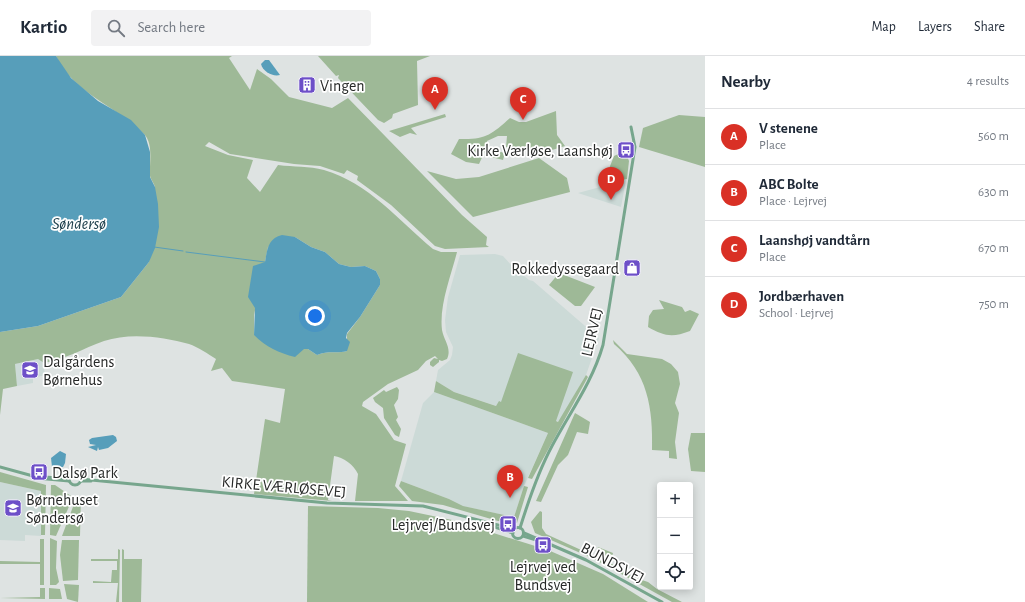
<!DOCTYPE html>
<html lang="en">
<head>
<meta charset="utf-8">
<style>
	body { margin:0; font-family:"Alegreya Sans",sans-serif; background:#f2f2f3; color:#1f2937 }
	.controls { position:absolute; right:12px; bottom:12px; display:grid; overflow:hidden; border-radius:4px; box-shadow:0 2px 10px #0003 }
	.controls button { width:36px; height:36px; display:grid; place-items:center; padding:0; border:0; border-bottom:1px solid #e0e1e3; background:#fff; color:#1f2937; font:20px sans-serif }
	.you { position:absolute; left:315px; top:260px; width:14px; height:14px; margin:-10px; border:3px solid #fff; border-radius:50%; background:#1a73e8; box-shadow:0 0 0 6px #1a73e833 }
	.badge { display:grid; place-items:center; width:26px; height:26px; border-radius:50%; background:#d93025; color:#fff; font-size:13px; font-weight:700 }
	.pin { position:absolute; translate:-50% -33px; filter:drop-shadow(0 1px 2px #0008) }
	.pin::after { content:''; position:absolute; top:21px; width:14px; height:12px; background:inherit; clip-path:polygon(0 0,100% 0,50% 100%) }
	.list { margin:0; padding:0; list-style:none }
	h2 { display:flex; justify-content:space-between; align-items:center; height:52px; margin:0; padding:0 16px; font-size:17px }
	h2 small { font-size:13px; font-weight:400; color:#747a83 }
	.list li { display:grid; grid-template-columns:26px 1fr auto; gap:12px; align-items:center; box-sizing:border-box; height:56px; padding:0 16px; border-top:1px solid #e0e1e3 }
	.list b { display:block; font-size:15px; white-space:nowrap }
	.list p { margin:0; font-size:13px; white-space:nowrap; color:#747a83 }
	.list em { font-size:13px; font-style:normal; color:#747a83 }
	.icon { flex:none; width:22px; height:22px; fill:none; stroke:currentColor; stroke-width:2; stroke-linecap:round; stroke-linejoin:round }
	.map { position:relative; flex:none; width:705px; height:546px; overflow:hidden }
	header { display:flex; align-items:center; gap:24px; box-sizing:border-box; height:56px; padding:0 20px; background:#fff; border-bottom:1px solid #e0e1e3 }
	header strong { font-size:19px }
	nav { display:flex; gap:22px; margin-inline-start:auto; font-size:14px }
	.search { width:280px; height:36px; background:#f2f2f3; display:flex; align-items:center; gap:10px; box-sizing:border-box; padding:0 14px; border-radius:4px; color:#747a83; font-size:15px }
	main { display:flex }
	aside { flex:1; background:#fff }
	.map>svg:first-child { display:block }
	.built { fill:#ccdad7 }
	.green { fill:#9eb997; fill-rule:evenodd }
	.water { fill:#579eba }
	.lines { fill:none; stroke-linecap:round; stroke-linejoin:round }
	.stream { stroke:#579eba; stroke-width:1 }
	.minor { stroke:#77a68d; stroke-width:3 }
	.labels { text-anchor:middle; stroke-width:3.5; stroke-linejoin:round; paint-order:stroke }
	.poi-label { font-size:16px; fill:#272928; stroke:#fff; text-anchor:start }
	.street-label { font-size:16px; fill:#272928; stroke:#fff }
	.water-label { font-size:17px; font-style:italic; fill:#1b3d4a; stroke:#fff }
</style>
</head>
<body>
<header>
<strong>Kartio</strong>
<div class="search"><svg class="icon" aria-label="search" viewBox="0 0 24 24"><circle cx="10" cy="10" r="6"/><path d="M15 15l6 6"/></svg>Search here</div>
<nav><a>Map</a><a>Layers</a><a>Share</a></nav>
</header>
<main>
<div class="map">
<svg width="705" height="546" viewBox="0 0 705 546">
	<rect width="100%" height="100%" fill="#dee3e2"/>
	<g class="built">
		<polygon points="626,124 621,151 578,137"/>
		<polygon points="495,198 503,200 512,210 529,224 533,225 599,282 586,319 559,366 499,346 496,350 454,336 436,325 438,314 450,304 452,299 453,291 446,276 445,264 448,241 460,199"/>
		<polygon points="38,303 43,306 45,319 33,322 33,327 17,330 15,308"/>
		<polygon points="434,336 548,377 524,430 514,461 462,450 449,443 401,425 423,347"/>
		<polygon points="0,426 41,435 41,480 25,479 25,485 0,484"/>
	</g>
	<g class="green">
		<path d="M56 0H232L229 2 250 34 257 13 271 23 289 41 332 52 348 42 462 159 487 181 486 189 489 191 445 193 435 190 391 149 357 124 358 120 347 114 344 118 320 110 294 108 230 98 209 86 205 90 228 99 253 104 247 122 260 136 278 109C294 111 309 110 324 114 369 127 398 164 433 193L441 196H457C451 220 439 249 442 274 444 285 452 292 447 303L442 305 439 304V306L433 311 430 309V306L434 302 438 303 435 300 426 305 418 314 388 328 363 346 362 350 376 358 394 384 406 388 395 430 408 445H355L358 418C354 409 343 401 334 400L328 444 332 445 254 438 265 363 280 367 285 333 232 325 222 312 211 315 216 303C208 298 198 291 189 288 164 281 130 276 104 285 82 293 68 302 44 307L38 303 15 308 17 330 3 333 0 359V276L38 270 121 241 149 206 155 131C154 127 151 124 150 120 149 108 154 88 144 78 117 50 74 38 56 0ZM295 181 311 191 325 196 339 208 351 211 365 210 376 215 380 223V229L360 261 347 278V295C336 298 329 294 317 299L308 293 254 279V259L268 191Z"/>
		<polygon points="318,0 430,0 417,5 418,49 393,58 392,62 384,67 378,64 338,22 339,19 336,20"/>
		<path d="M556 55 557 79 565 90 539 98 506 91 507 80H498L487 85 485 95 479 108 466 106 451 98 459 83C485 84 491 79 510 62L519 66H526Z"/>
		<polygon points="445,58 446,61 411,72 417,79 410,77 400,81 389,75"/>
		<polygon points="679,59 705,61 705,111 639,91 643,72"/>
		<polygon points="489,93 505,97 503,104 487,100"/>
		<polygon points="625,95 629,105 627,123 603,128 614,100"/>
		<polygon points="539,102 567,122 570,136 473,161 427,115 456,123 479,121"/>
		<polygon points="559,217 595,231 581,250 575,250 549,229"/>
		<path d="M659 244 682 251 685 256 690 254 699 258 690 275C672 282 664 280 648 271L649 260 653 254 664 253Z"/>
		<path d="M613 284 627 298 662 303 671 308 678 316 680 328 675 347 679 357 675 386 677 403 669 402V395L652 394C653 352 648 317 614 288Z"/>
		<polygon points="518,297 573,316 556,365 558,366 586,319 588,321 532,423 528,422 548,377 434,336 436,325 454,336 496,350 499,345 501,346"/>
		<polygon points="397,331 399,334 398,343 394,349 398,361 396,364 401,373 399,381 395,379 384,362 383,352 375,346 373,342 384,334 386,336"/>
		<polygon points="575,357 590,366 588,378 577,376 568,399 558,409 541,446 536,445"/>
		<polygon points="691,377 705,377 705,416 691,415 688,393"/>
		<polygon points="0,416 46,429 45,479 41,479 41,435 0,426"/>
		<polygon points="401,425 449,443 463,450 514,461 524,430 528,431 517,467 498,465 443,449 412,445 399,430"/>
		<polygon points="51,429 55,429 71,440 71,446 56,480 50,479"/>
		<polygon points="77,440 81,440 80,480 62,480"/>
		<polygon points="308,450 378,452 409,455 452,464 548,494 603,518 648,546 307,546"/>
		<polygon points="540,455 542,456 542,472 546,478 612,508 634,521 636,517 639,523 648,526 657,533 682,546 672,546 594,503 535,477 531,466"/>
		<polygon points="50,482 57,485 56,512 59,526 56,529 50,529"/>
		<polygon points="40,483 44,483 44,529 40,529 40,508 0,508 0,505 40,506"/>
		<polygon points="62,484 79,484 78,524 63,525 60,499"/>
		<polygon points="598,491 613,497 611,505 596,497"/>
		<polygon points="118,493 120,494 119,546 116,546 118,527 93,527 93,525 111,526 112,514 117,514 117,505 91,505 91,503 118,503"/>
		<polygon points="122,493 124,494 124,503 142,503 141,546 122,546"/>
		<polygon points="64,528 79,529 78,546 67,543"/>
		<polygon points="40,532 45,532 45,543 0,542 40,541"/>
		<polygon points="49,532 60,533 62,543 49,543"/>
	</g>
	<g class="water">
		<polygon points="0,0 56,0 71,22 98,45 131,64 145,79 150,96 150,121 155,131 158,148 159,171 155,192 149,206 121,241 38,270 0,276"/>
		<path d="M265 4H269L280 19C273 21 263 16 261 8Z"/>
		<path d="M282 179 295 181 311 191 325 196 339 208 351 211 365 210 376 215 380 223V229L360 261 347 277 346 282 350 286 347 295C336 298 329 294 317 299L308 293H304L295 301C279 297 266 291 254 279L255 252 248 241 253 210 265 206C267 194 268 182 282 179Z"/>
		<polygon points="113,379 116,381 117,385 108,392 99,394 98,391 97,395 88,391 96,389 90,388 89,384 92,382"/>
		<polygon points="60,395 66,398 65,407 63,411 52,411 51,402"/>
	</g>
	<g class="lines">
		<g class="stream">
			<polyline points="154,191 183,195"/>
			<polyline points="186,196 265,206"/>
		</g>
		<g class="minor">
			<polyline points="0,411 33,420 69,423"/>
			<circle cx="75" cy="423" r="6"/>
			<polyline points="36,422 69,425"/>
			<polyline points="81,423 327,447 423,450 514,473"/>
			<polyline points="81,425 91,425"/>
			<polyline points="482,467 513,477"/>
			<circle cx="518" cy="477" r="5.5"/>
			<path d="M520 472C529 443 538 416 552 390 570 356 592 327 603 289L635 91 631 71"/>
			<polyline points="524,477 586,504 662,546"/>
			<polyline points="523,480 543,486"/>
		</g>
	</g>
	<defs>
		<symbol id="building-square" viewBox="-11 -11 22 22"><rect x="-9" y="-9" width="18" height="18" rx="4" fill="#6d4fc8" stroke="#fff"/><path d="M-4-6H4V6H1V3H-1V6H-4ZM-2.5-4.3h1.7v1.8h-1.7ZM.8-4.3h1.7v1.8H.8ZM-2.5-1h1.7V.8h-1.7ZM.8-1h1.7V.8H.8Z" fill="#fff"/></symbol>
		<symbol id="bus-square" viewBox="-11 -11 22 22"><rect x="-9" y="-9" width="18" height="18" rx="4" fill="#6d4fc8" stroke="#fff"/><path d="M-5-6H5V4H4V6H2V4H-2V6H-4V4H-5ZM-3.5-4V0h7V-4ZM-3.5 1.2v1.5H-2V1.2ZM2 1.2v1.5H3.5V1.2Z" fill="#fff"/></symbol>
		<symbol id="shop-square" viewBox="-11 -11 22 22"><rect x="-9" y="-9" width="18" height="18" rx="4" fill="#6d4fc8" stroke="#fff"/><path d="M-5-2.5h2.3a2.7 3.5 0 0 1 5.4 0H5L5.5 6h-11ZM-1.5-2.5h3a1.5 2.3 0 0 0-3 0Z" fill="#fff"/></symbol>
		<symbol id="school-square" viewBox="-11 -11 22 22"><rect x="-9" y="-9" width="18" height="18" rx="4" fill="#6d4fc8" stroke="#fff"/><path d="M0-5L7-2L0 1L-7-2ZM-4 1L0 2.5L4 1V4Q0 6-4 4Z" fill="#fff"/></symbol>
	</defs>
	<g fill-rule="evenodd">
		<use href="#building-square" x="297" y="19" width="20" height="20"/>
		<use href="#bus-square" x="616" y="84" width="20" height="20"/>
		<use href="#shop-square" x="622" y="202" width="20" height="20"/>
		<use href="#school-square" x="20" y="304" width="20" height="20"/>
		<use href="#bus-square" x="29" y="406" width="20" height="20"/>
		<use href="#school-square" x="3" y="442" width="20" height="20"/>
		<use href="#bus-square" x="498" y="458" width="20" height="20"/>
		<use href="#bus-square" x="533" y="479" width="20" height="20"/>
	</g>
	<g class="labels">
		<g class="poi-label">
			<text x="320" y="35">Vingen</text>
			<text x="613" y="100" text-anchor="end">Kirke Værløse, Laanshøj</text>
			<text x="619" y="218" text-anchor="end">Rokkedyssegaard</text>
			<text x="43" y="311">Dalgårdens<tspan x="43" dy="18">Børnehus</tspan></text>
			<text x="52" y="422">Dalsø Park</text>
			<text x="26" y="449">Børnehuset<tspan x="26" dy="18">Søndersø</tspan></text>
			<text x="495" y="474" text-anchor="end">Lejrvej/Bundsvej</text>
			<text x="543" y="516" text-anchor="middle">Lejrvej ved<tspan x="543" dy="18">Bundsvej</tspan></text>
		</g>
		<g class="street-label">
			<text transform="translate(591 276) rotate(-77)" y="6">LEJRVEJ</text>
			<text transform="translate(284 430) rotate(5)" y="6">KIRKE VÆRLØSEVEJ</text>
			<text transform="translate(613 506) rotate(28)" y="6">BUNDSVEJ</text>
		</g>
		<g class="water-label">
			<text x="79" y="173">Søndersø</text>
		</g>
	</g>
</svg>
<div class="controls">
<button>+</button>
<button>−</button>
<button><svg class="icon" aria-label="locate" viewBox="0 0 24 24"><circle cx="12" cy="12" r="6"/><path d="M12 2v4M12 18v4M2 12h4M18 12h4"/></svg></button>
</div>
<div class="you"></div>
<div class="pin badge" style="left:435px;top:54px">A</div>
<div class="pin badge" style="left:510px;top:442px">B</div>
<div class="pin badge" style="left:523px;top:64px">C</div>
<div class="pin badge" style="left:611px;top:144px">D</div>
</div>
<aside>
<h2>Nearby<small>4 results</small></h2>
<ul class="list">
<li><span class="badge">A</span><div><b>V stenene</b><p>Place</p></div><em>560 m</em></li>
<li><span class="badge">B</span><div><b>ABC Bolte</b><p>Place · Lejrvej</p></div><em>630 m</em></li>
<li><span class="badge">C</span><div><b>Laanshøj vandtårn</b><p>Place</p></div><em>670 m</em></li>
<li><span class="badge">D</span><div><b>Jordbærhaven</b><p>School · Lejrvej</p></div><em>750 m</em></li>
</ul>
</aside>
</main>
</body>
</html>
